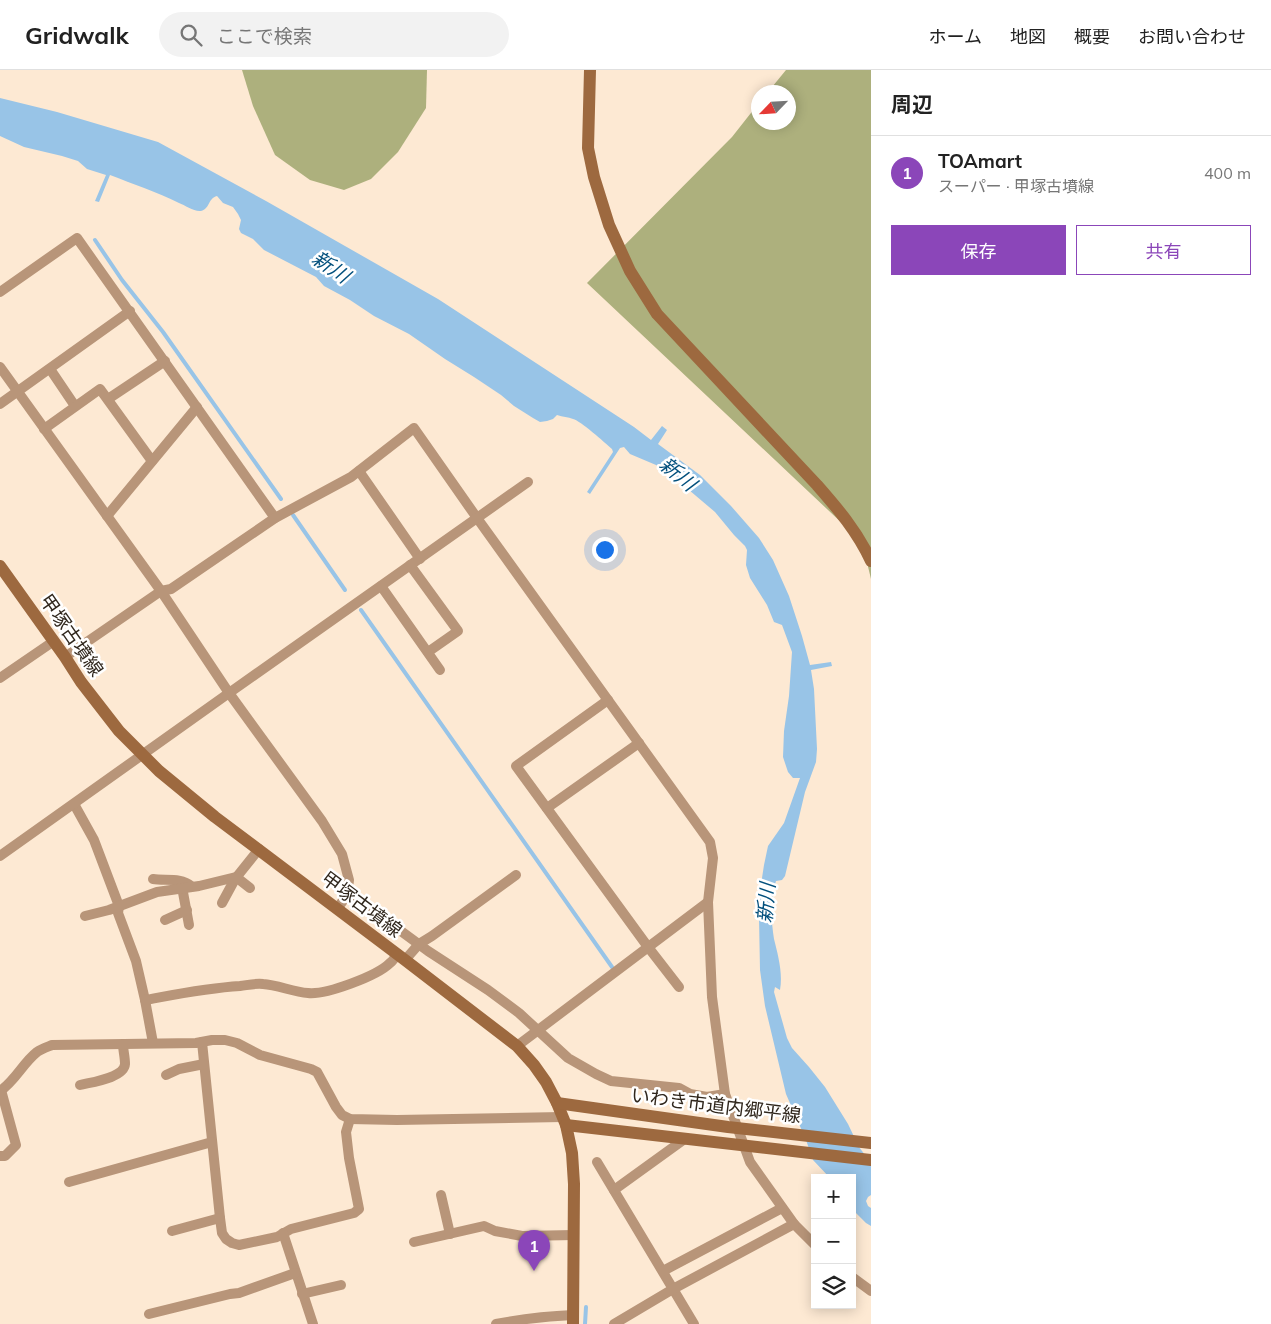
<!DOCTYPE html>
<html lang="ja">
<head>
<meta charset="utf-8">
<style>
	body { margin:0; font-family:Mulish,"Noto Sans JP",sans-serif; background:#f2f2f2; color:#222 }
	.controls { position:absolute; right:15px; bottom:15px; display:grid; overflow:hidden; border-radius:0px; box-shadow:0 2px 12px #0003 }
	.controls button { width:45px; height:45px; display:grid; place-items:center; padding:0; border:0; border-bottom:1px solid #e0e0e0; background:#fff; color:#222; font:25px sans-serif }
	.compass { position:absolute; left:751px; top:15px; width:45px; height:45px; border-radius:50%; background:#fff; box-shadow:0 2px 12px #0003; rotate:245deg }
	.you { position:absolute; left:604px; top:479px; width:18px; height:18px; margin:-12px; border:4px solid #fff; border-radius:50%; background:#1a73e8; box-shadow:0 0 0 8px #1a73e833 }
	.badge { display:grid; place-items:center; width:32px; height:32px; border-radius:50%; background:#8b46b9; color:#fff; font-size:16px; font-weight:700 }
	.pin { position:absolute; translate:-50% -41px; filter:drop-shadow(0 1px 2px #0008) }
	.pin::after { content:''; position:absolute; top:26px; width:18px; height:15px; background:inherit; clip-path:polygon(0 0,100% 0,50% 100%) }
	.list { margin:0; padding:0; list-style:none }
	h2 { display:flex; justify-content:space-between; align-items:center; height:65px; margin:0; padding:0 20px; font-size:21px }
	h2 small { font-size:16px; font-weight:400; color:#767676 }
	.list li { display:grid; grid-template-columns:32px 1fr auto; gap:15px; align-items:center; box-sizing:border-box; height:75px; padding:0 20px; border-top:1px solid #e0e0e0 }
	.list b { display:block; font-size:19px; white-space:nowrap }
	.list p { margin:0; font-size:16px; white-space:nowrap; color:#767676 }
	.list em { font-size:16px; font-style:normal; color:#767676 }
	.actions { display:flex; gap:10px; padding:15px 20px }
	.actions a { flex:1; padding:11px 0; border:1px solid #8b46b9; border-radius:0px; text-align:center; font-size:18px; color:#8b46b9 }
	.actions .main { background:#8b46b9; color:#fff }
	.icon { flex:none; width:28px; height:28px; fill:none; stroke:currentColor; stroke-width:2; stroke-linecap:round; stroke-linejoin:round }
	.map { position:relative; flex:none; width:871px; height:1254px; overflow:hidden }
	header { display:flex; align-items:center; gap:30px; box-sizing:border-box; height:70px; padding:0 25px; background:#fff; border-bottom:1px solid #e0e0e0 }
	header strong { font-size:24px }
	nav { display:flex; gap:28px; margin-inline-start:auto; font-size:18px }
	.search { width:350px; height:45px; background:#f2f2f2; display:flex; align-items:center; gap:12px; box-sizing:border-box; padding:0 18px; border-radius:28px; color:#767676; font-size:19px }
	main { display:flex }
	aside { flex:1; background:#fff }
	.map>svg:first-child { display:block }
	.forest { fill:#adb07d }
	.water { fill:#98c4e7 }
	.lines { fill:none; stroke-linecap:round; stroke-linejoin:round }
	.stream { stroke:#98c4e7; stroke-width:4 }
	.street { stroke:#b89579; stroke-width:10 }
	.secondary { stroke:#9d693f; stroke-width:12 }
	.labels { text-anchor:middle; stroke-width:5; stroke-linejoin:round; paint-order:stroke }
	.street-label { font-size:19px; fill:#30271d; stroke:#fff }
	.water-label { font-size:20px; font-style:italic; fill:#03507d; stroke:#fff }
</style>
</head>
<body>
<header>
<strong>Gridwalk</strong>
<div class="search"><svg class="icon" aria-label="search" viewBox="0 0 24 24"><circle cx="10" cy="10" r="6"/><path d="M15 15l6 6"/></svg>ここで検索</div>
<nav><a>ホーム</a><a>地図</a><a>概要</a><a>お問い合わせ</a></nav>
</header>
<main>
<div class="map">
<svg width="871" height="1254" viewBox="0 0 871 1254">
	<rect width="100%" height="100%" fill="#fde9d3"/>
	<g class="forest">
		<polygon points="242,0 427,0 426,38 398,82 371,109 344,120 310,110 275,85 253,36"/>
		<polygon points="786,0 871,0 871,509 862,472 587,213 732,67 758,34 758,52 788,52 788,22 768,22"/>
	</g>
	<path class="water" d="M0 28 57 42 158 72 266 131 438 229 634 357 651 370 662 356 667 360 658 374 700 405 731 436 759 468 773 490 789 526 802 566 810 595 831 592 832 596 811 600 814 619 817 679 816 692 805 722 785 806 782 810 776 811C770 828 771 851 774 869 778 885 783 903 780 920L775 917 774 922 787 968 792 978 809 997 825 1017 848 1054 859 1077 871 1093V1125L868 1127 866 1131 868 1136 871 1138V1156L866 1153 852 1139V1108H830L813 1090 806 1070 786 1024 765 936 760 900 759 847 760 821 764 795 768 776 784 753 800 708H793L788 702 783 687 784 661 789 626 792 582 782 555 774 552 767 535 750 508 746 495 747 480 745 476 734 465 715 442 689 420 674 404 664 401 656 395 630 384 624 377 620 378 590 424 587 422 613 382 612 379C604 372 581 351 573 349 568 347 563 347 557 345L553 349 547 351 540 352 533 348 514 336 501 325 474 307 445 289 409 264 374 246 350 230 324 216 316 207 264 180 253 169 241 163 239 159 241 150 238 144 233 137 223 133 217 126C208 128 210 139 201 141 194 142 185 135 179 133 157 122 133 114 110 105L99 132 95 131 106 105 87 99 78 91 62 86 24 77 0 66Z"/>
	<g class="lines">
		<g class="stream">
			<polyline points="95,170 122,210 163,262 281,429"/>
			<polyline points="293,445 345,520"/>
			<polyline points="361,540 612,897"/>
			<polyline points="585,1254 586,1237"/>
		</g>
		<g class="street">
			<polyline points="0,222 77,168 275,448"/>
			<polyline points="0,297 161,521 229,623 322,751 342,784 349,810 347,825 337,839"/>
			<polyline points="50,299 75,336"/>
			<polyline points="108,329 165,291"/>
			<polyline points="0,334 130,241"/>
			<polyline points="44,359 100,319 152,391"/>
			<polyline points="359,401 420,489"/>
			<polyline points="107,446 197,337"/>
			<polyline points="410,495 458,561 428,582"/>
			<polyline points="381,516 440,600"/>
			<polyline points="65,587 161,521 171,519 275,448 351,407 414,358 477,448 710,772 713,788 708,832 712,927 725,1024 750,1092 794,1154"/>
			<polyline points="0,608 54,571"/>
			<polyline points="608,630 516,696 648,877 679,917"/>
			<polyline points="74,734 94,770 119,836 118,843 136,891 145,930 153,973"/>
			<polyline points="547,738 639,673"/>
			<polyline points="0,786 229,623 528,412"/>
			<path d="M153 809C165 811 181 807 191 816"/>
			<polyline points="182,817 189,855"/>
			<polyline points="348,822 428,881 488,920 519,943 568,988 596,1004 611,1011 679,1018 690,1024 707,1027 725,1024"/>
			<polyline points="222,833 235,809 259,779"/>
			<polyline points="85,846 109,840 157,822 199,816 236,807 250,818"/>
			<polyline points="165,850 187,840"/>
			<polyline points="405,890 419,874 432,866 516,805"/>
			<path d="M145 930C178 924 207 918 240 916 248 915 256 913 263 914 278 915 293 922 308 923 326 925 377 906 390 893 393 891 395 887 398 884"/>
			<polyline points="202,972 220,1148 222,1163 226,1169 232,1173 239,1175 277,1167 291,1159 354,1143 359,1139 349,1088 346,1062 350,1049"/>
			<polyline points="517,976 708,832"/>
			<polyline points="166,1005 179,999 204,994"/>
			<path d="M80 1015C92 1012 124 1008 125 994 125 987 123 980 123 974"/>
			<path d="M0 1021C15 1011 23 993 37 982 41 979 47 977 52 975L196 973 212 970H225L237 973 260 985 311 999 317 1002 336 1037 342 1045 350 1049 397 1050 562 1047"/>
			<polyline points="0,1086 5,1086 16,1075 1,1020"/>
			<polyline points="597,1092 694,1254"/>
			<polyline points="69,1112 212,1072"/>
			<polyline points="614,1120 686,1068"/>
			<polyline points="441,1125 450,1164"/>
			<polyline points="172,1161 220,1148"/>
			<polyline points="283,1163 313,1254"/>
			<polyline points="414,1172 484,1156 495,1161 522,1166 574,1165"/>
			<polyline points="663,1201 782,1138"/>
			<polyline points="852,1207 871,1221"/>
			<polyline points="302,1224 341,1215"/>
			<polyline points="149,1244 230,1224 239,1223 295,1203"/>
			<path d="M496 1254C522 1249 547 1246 573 1245"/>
			<polyline points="614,1254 673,1219 794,1154 815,1175"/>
		</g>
		<g class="secondary">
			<path d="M590 0 588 78 594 107 609 155 630 201 657 244 817 415C838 439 857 461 871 491"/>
			<polyline points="0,496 65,587 81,612 119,661 159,701 215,747 405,890 517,976 534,995 546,1012 557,1033 566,1055 572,1083 574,1114 573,1254"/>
			<polyline points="557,1033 728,1057 871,1073"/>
			<polyline points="566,1055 871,1090"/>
		</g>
	</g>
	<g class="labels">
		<g class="street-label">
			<text transform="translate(72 565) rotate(55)" y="7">甲塚古墳線</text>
			<text transform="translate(362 834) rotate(37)" y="7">甲塚古墳線</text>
			<text transform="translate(716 1035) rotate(7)" y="7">いわき市道内郷平線</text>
		</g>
		<g class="water-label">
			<text transform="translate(331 197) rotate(34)" y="7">新川</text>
			<text transform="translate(678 404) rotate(39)" y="7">新川</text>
			<text transform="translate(766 833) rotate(-85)" y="7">新川</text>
		</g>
	</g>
</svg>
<div class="controls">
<button>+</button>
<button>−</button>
<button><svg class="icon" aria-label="layers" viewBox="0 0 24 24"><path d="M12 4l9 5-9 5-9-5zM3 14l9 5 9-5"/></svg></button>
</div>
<svg class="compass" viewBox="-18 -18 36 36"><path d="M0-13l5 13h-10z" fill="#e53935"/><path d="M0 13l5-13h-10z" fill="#767676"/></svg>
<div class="you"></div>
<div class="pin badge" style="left:534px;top:1201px">1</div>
</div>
<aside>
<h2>周辺<small></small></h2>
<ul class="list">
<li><span class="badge">1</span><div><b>TOAmart</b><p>スーパー · 甲塚古墳線</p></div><em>400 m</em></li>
</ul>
<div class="actions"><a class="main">保存</a><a>共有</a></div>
</aside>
</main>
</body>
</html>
